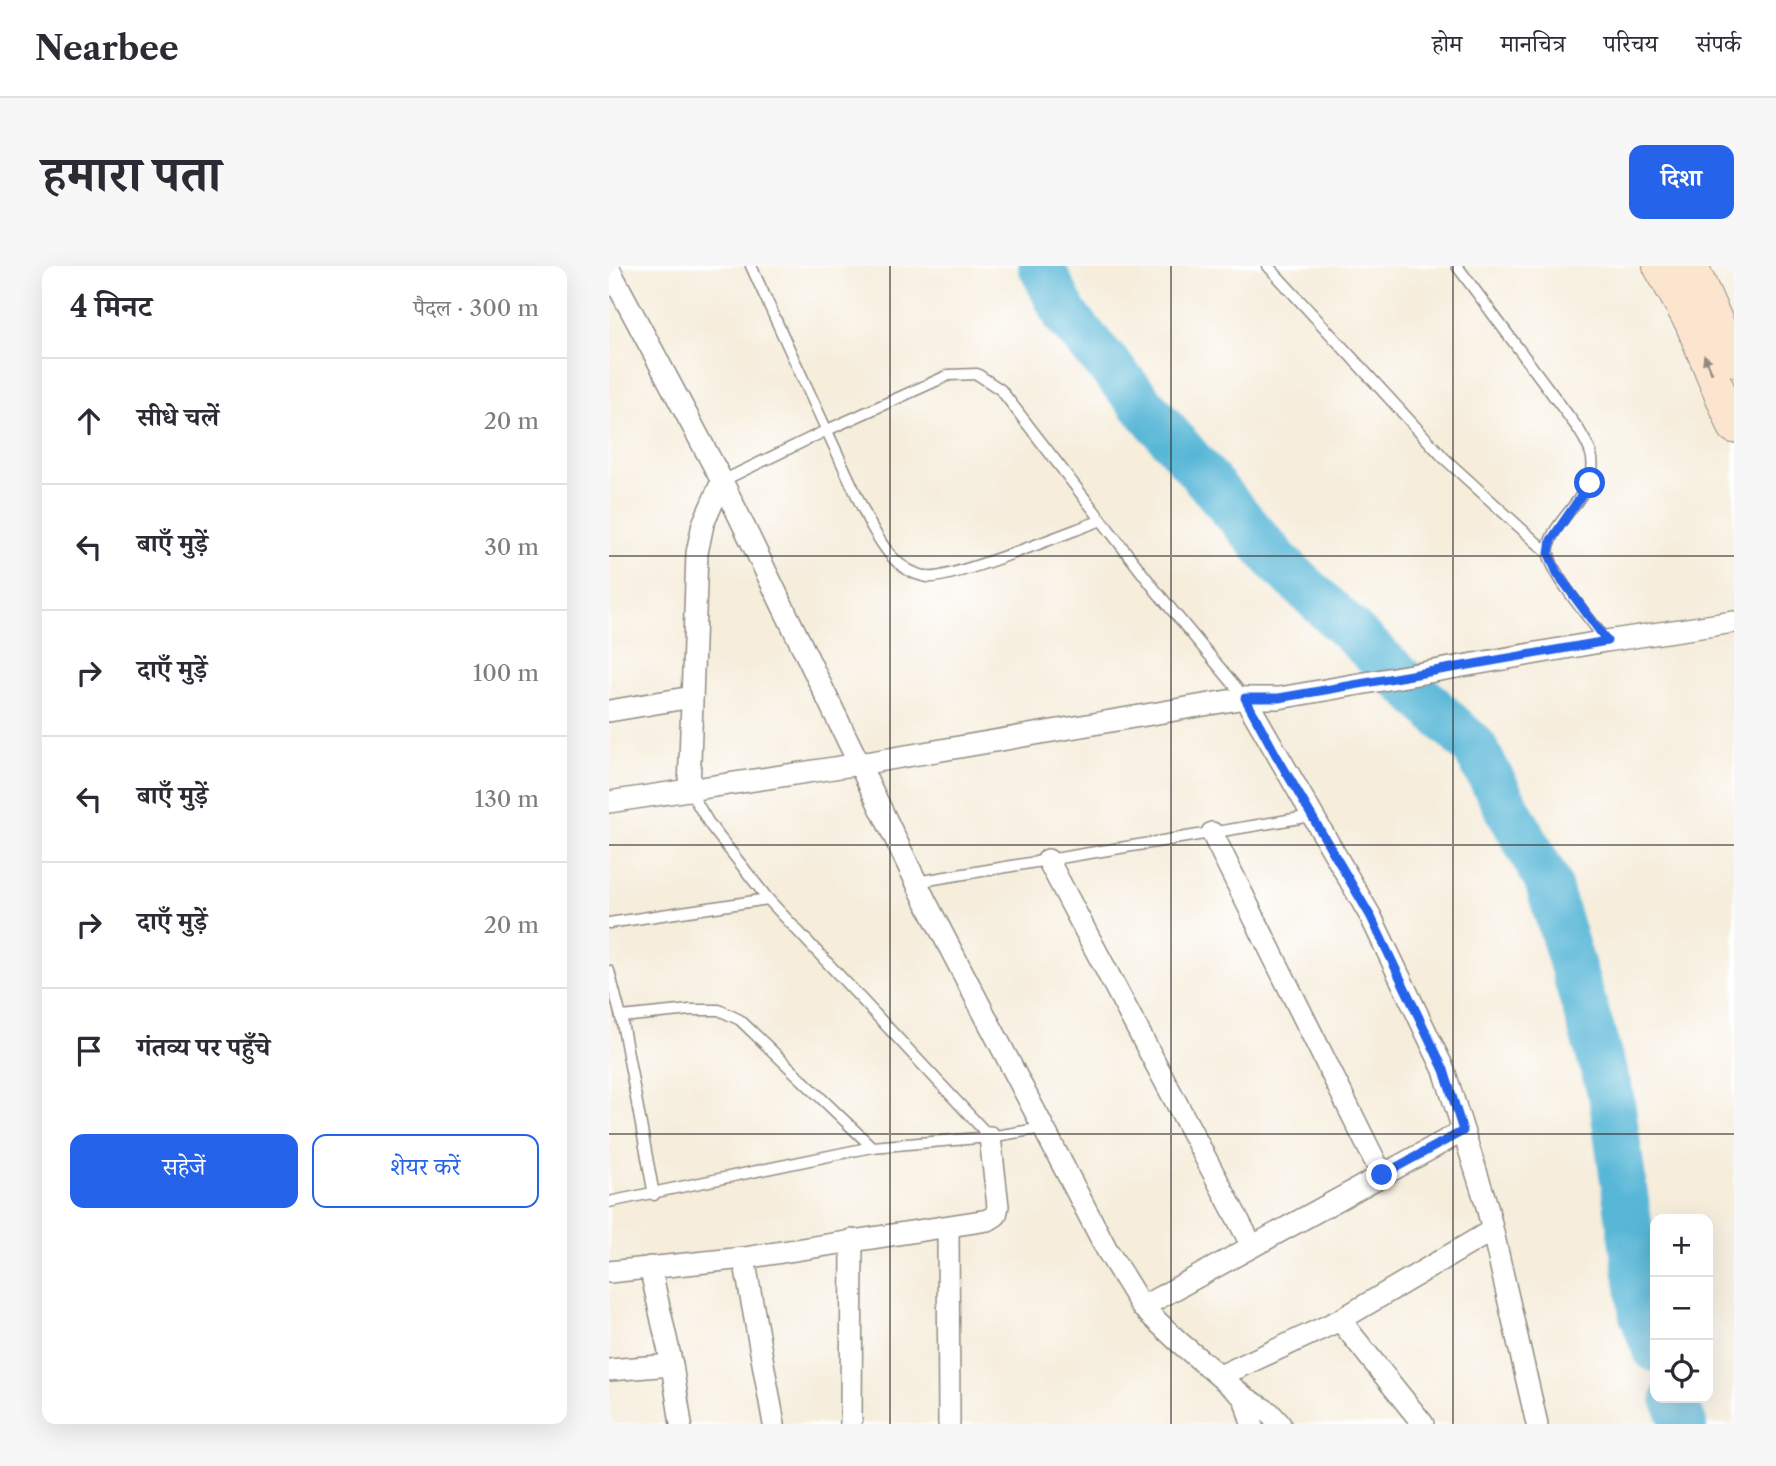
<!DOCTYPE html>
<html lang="hi">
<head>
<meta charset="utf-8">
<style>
	body { margin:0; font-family:"Libre Caslon Text","Noto Serif Devanagari",serif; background:#f7f7f7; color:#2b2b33 }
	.controls { position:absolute; right:21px; bottom:21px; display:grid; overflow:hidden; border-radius:14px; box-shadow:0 7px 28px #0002 }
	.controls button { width:63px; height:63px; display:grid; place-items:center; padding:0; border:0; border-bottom:2px solid #e1e1e2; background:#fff; color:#2b2b33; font:35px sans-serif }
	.stop { position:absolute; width:21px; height:21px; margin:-16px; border:5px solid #2563eb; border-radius:50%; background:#fff }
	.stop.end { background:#2563eb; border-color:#fff; box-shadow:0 2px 7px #0008 }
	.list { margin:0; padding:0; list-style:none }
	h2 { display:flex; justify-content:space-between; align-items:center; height:91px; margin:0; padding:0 28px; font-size:30px }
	h2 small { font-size:23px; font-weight:400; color:#7c7c81 }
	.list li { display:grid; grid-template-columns:46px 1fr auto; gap:21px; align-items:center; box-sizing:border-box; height:126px; padding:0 28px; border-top:2px solid #e1e1e2 }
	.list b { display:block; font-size:26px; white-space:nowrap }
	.list em { font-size:23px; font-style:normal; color:#7c7c81 }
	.actions { display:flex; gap:14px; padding:21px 28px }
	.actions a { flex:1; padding:16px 0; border:2px solid #2563eb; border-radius:14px; text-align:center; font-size:24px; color:#2563eb }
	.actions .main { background:#2563eb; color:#fff }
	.icon { flex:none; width:38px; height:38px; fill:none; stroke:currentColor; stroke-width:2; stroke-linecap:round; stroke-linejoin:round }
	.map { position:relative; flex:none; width:1125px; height:1158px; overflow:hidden; border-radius:14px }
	header { display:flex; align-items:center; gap:42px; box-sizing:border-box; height:98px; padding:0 35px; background:#fff; border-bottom:2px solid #e1e1e2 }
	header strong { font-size:33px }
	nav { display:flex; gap:38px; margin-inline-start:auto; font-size:24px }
	.intro { display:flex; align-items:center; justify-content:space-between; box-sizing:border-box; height:168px; padding:0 42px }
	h1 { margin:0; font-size:49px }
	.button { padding:18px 32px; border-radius:14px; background:#2563eb; color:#fff; font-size:24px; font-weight:700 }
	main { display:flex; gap:42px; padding:0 42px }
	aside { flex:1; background:#fff; border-radius:14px; box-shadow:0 7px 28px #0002 }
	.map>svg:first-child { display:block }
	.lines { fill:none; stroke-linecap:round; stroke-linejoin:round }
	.river { stroke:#58b7d7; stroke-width:46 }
	.lane-casing { stroke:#908c83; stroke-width:13 }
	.street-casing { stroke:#908c83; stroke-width:24 }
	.secondary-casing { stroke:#908c83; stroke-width:34 }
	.lane { stroke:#fff; stroke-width:10 }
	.street { stroke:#fff; stroke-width:21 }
	.secondary { stroke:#fce5cf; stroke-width:32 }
	.oneway { fill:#94887d }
	.route { stroke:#2563eb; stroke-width:9 }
	.grid { fill:none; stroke:#2b2b2b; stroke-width:2; stroke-opacity:0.55 }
</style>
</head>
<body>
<header>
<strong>Nearbee</strong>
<nav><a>होम</a><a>मानचित्र</a><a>परिचय</a><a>संपर्क</a></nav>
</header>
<div class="intro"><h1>हमारा पता</h1><a class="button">दिशा</a></div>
<main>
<aside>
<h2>4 मिनट<small>पैदल · 300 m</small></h2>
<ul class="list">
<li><svg class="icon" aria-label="ahead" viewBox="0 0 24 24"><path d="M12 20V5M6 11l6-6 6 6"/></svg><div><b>सीधे चलें</b></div><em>20 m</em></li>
<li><svg class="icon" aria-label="left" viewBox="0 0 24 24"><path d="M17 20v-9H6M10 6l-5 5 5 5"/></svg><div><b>बाएँ मुड़ें</b></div><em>30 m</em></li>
<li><svg class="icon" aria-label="right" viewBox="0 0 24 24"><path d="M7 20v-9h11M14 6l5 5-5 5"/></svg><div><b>दाएँ मुड़ें</b></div><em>100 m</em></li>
<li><svg class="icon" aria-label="left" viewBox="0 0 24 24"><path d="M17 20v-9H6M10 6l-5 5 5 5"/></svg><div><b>बाएँ मुड़ें</b></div><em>130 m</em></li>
<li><svg class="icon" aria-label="right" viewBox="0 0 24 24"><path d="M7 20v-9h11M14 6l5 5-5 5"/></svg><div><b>दाएँ मुड़ें</b></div><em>20 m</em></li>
<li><svg class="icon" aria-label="arrive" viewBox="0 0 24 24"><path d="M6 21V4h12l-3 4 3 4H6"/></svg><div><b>गंतव्य पर पहुँचे</b></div></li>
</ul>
<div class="actions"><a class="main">सहेजें</a><a>शेयर करें</a></div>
</aside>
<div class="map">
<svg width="1125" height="1158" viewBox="0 0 1125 1158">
	<rect width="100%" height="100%" fill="#fff"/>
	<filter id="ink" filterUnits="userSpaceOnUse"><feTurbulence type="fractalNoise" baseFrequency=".0143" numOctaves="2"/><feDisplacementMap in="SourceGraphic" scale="14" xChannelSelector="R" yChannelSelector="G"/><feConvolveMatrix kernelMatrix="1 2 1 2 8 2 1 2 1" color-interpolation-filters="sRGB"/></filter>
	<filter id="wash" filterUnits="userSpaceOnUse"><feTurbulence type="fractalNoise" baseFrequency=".00686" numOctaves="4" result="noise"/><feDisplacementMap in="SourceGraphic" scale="28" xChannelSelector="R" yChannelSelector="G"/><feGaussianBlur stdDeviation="1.57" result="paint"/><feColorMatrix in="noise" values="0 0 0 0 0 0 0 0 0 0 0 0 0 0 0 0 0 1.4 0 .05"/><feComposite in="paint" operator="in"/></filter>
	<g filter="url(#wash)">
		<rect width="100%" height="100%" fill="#f6eddb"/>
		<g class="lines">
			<g class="river">
				<polyline points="432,0 457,50 668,295 865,481 938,615 1002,829 1033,1049 1046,1083"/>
				<polyline points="1065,1132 1075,1158"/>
			</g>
		</g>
	</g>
	<g filter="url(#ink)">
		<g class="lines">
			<defs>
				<g id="lane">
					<path d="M142 0 259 254C273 280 288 306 319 311 339 315 465 264 493 254"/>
					<polyline points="659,0 835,192 940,288"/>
					<path d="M848 0 970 164C974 171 980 180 982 188 994 228 934 257 940 289 945 312 983 355 997 375"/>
					<polyline points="113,215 216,165 340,109 368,108 392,124 548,326 636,432"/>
					<polyline points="80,524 101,559 159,633 381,871"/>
					<polyline points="307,616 703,550"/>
					<polyline points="0,657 159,633"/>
					<polyline points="0,705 12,751 45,929"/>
					<polyline points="12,751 81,744 110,744 131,754 263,881"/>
					<polyline points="0,936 263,881 381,871 434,862"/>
				</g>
				<g id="street">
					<polyline points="0,3 113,215 317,636 498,984 533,1041 571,1077 635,1131 661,1147 671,1158"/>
					<polyline points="636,432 762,651 835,804 878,940 928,1158"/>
					<polyline points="0,445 83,431"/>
					<polyline points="80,524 88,287 94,258 113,215"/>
					<polyline points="0,536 251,498 636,432 670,432 997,375 1125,356"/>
					<polyline points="603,567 773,909"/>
					<polyline points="439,594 643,980"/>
					<polyline points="339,961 340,1158"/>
					<polyline points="135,992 165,1158"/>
					<polyline points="41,1001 63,1099 72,1158"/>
					<polyline points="0,1006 135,992 379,954 387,949 389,940 381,871"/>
					<polyline points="533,1041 854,865"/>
					<polyline points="731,1054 814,1158"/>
					<polyline points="0,1104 63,1099"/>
					<polyline points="611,1110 731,1054 882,965"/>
					<polyline points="635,1131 643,1158"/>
					<polyline points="242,1158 243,974"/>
				</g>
				<g id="secondary">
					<polyline points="1050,0 1082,57 1125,161"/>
					<polyline points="1083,0 1125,94"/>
				</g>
			</defs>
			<use href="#lane" class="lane-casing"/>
			<use href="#street" class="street-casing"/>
			<use href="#secondary" class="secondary-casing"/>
			<use href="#lane" class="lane"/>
			<use href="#street" class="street"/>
			<use href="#secondary" class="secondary"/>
		</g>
		<defs><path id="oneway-solid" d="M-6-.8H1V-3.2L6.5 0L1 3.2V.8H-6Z" transform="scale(1.75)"/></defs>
		<use class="oneway" href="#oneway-solid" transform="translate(1099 98) rotate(-113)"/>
	</g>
	<g class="lines" filter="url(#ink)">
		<polyline class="route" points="773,909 854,865 835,804 762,651 667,489 636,432 670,432 998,375 948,307 940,288 942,274 981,217"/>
	</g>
	<path class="grid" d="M281 0V1158M562 0V1158M844 0V1158M0 290H1125M0 579H1125M0 868H1125"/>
</svg>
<div class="controls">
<button>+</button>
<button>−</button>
<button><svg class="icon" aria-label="locate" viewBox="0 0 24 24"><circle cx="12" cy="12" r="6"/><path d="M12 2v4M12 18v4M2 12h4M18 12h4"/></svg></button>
</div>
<div class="stop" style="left:981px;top:217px"></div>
<div class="stop end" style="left:773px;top:909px"></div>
</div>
</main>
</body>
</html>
